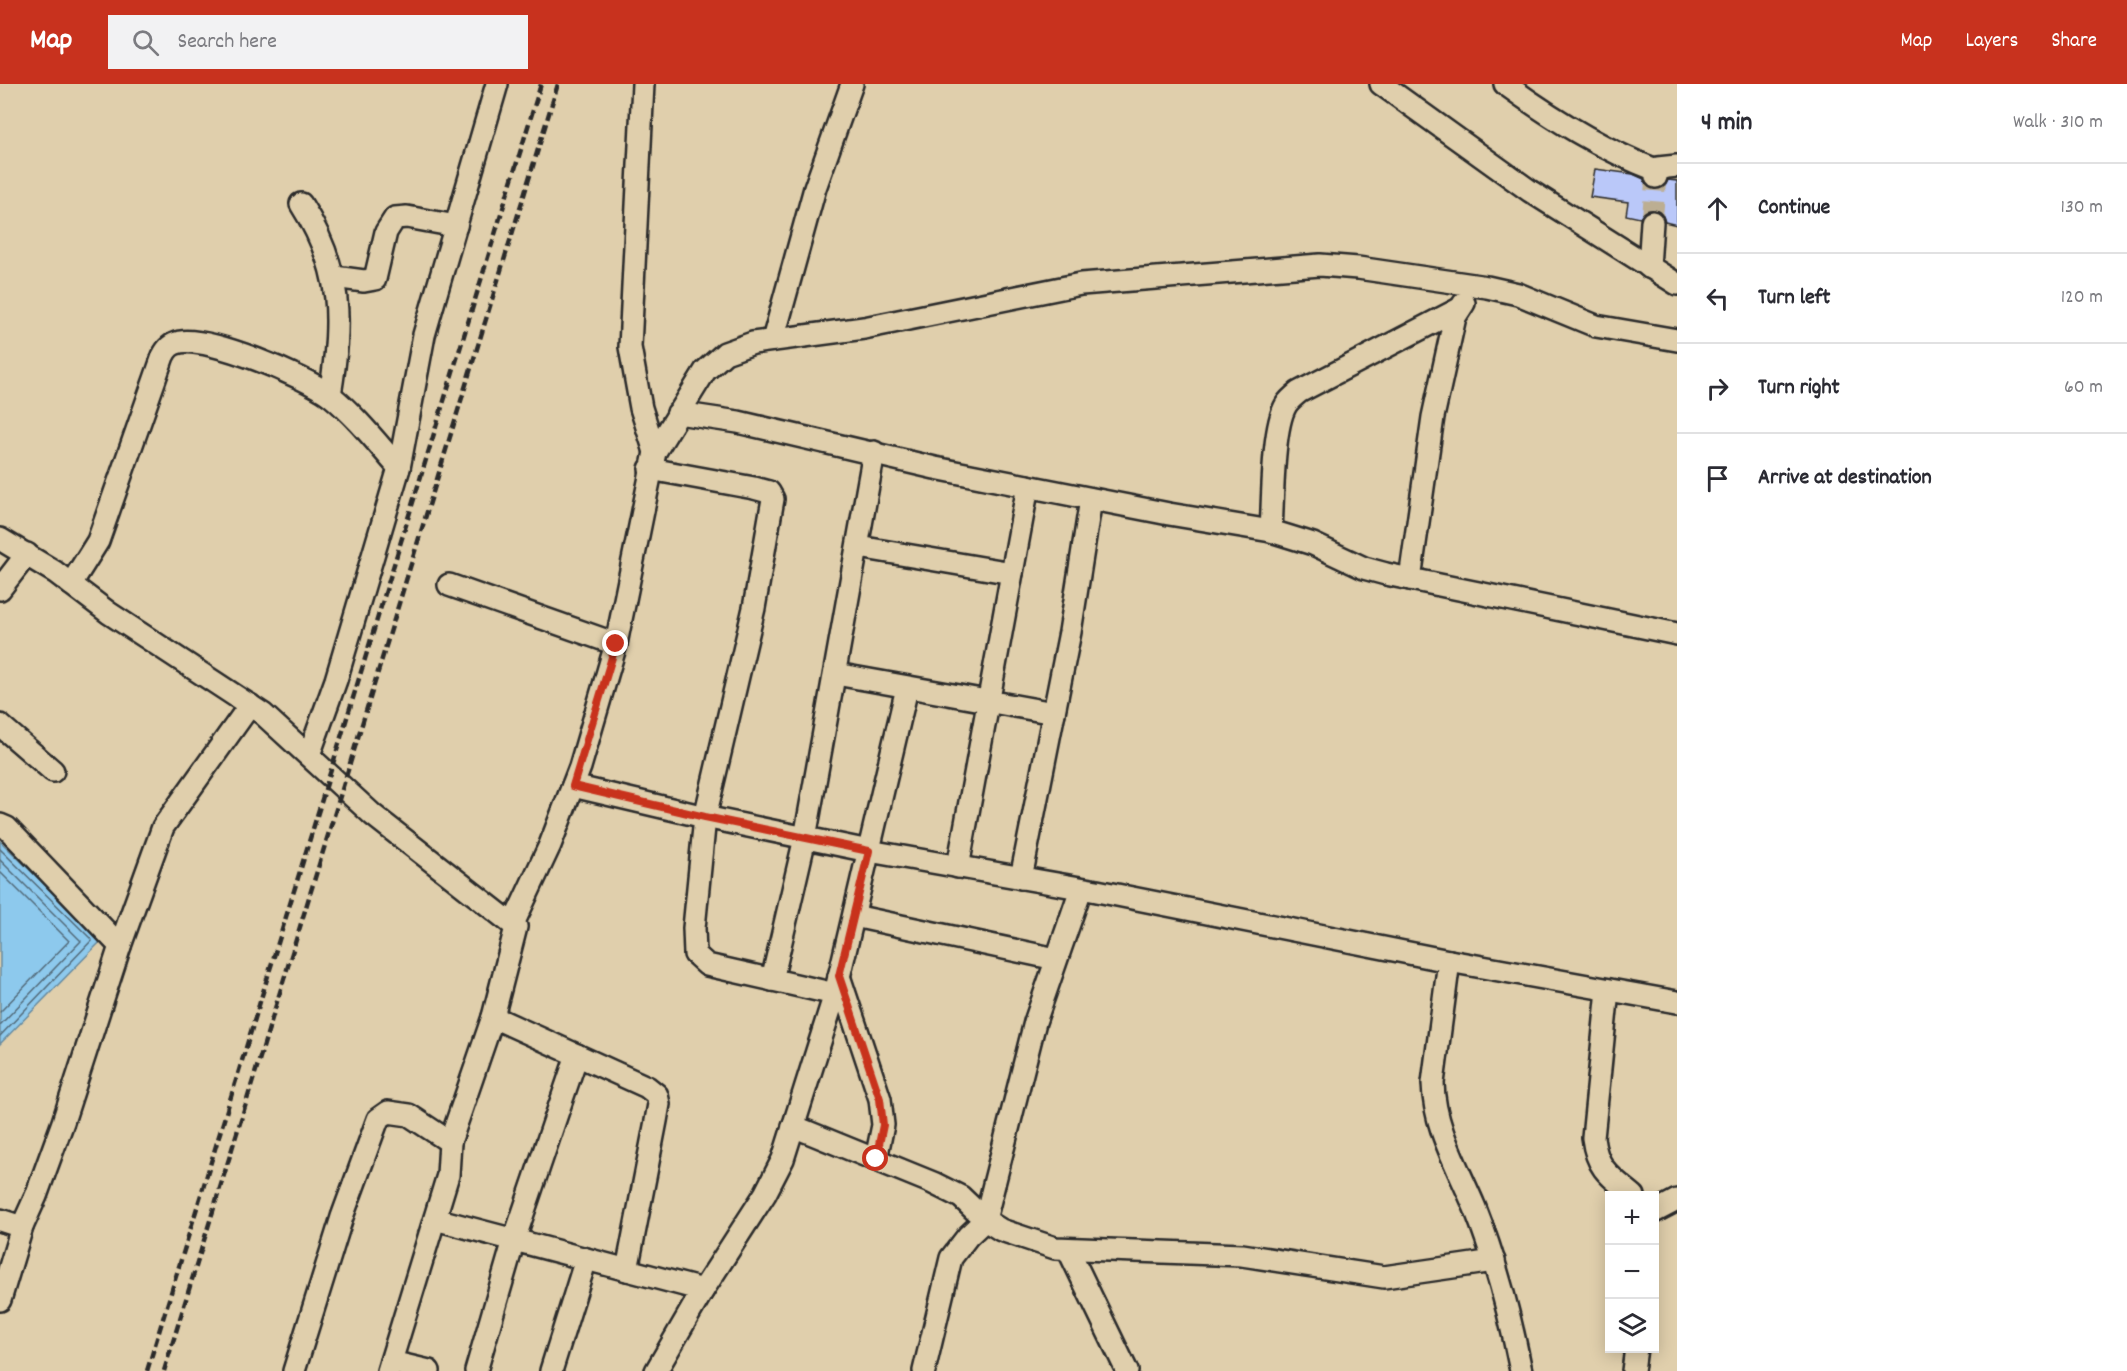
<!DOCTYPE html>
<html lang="en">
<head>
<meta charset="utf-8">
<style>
	body { margin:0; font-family:Dekko,sans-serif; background:#f2f2f3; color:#2b2b33 }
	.controls { position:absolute; right:18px; bottom:18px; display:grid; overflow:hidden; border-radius:0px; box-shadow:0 3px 15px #0003 }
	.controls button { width:54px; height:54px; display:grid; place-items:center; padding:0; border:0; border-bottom:2px solid #e1e1e2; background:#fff; color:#2b2b33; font:30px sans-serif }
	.stop { position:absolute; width:18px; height:18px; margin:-14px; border:4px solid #c8321e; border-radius:50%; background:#fff }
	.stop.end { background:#c8321e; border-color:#fff; box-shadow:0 2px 6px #0008 }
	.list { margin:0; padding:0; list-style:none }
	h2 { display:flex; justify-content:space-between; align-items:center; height:78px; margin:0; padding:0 24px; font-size:26px }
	h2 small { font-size:20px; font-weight:400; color:#7c7c81 }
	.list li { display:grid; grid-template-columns:39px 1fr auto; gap:18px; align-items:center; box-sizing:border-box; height:90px; padding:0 24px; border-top:2px solid #e1e1e2 }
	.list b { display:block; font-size:22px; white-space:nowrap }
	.list em { font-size:20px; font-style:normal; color:#7c7c81 }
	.icon { flex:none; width:33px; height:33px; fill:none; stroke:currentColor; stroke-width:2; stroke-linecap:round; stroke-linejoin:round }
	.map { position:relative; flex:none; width:1677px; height:1287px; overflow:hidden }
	header { display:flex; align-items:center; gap:36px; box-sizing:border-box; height:84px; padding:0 30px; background:#c8321e; color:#fff }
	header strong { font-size:28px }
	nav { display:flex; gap:33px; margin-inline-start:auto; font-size:21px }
	.search { width:420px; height:54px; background:#f2f2f3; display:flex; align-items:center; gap:15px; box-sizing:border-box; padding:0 21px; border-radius:0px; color:#7c7c81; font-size:22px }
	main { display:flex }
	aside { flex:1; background:#fff }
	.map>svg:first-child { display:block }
	.water { fill:#8dc9ed; stroke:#668a9f; stroke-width:1.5 }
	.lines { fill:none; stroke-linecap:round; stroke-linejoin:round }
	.shore { stroke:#526a79; stroke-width:1.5 }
	.building { fill:#bac8f9; stroke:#2b2b2b; stroke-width:1.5 }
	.minor-tunnel { stroke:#bcae92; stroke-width:21; stroke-dasharray:21 10; stroke-linecap:butt }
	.minor-casing { stroke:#2b2b2b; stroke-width:26 }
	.minor { stroke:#e0cfac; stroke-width:21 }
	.rail { stroke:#2b2b2b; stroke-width:4.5; stroke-dasharray:9 4.5; stroke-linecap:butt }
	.route { stroke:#c8321e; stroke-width:8 }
</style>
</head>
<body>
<header>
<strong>Map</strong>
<div class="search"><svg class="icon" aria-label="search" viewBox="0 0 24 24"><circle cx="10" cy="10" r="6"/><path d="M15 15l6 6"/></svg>Search here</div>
<nav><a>Map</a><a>Layers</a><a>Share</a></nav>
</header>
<main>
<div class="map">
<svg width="1677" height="1287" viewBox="0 0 1677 1287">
	<rect width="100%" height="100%" fill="#e0cfac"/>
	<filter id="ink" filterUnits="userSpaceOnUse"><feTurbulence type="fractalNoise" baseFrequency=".0167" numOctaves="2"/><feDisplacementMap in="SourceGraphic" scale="12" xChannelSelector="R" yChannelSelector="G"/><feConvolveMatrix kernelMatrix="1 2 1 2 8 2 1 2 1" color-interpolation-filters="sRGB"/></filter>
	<g filter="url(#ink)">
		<polygon class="water" points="0,757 102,856 0,960"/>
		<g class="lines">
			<g class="shore">
				<polyline points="0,765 92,856 0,952"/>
				<polyline points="0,776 81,857 0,941"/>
				<polyline points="0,788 69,857 0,928"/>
			</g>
		</g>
		<polygon class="building" points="1595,85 1633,90 1644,95 1647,102 1654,105 1665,102 1668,96 1677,97 1677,141 1665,138 1663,132 1653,125 1646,127 1640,134 1626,131 1628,118 1590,113"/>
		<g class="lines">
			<polyline class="minor-tunnel" points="1652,138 1656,93"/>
			<defs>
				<g id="minor">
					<polyline points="643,0 630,263 641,324 655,368"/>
					<polyline points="1381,0 1530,107 1677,200"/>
					<path d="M1505 0C1553 35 1601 65 1656 86"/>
					<polyline points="1656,93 1658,84 1677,82"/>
					<path d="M301 120C343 186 342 237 330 311"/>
					<polyline points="1649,183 1652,138"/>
					<polyline points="334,193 364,197 375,195 386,148 395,134 407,133 456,142"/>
					<polyline points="773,256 815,104 852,0"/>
					<polyline points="678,329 738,338 935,384 1169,430 1271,447 1313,460 1364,484 1386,490 1677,550"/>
					<polyline points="650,385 754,404 769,408 773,415 754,524 705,733 694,844 695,870 707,881 835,910"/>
					<path d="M1271 447C1273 419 1272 344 1286 321 1289 316 1294 312 1299 308L1459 225"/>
					<polyline points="0,455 55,488 109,529 263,630 373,731 516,843 493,933 450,1058 448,1091 388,1287"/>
					<polyline points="859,463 1012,489"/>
					<polyline points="1410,495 1433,333 1455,233 1464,219"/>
					<path d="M71 500 98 457 163 272C167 264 171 260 180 258 211 253 304 292 330 311 356 332 377 359 399 384"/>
					<polyline points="449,501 616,560"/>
					<polyline points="0,505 27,470"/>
					<polyline points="836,590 1054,629"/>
					<polyline points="0,641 53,687"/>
					<polyline points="309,671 336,596 399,384 424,251 497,0"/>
					<polyline points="573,702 705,733 869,767 1097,807 1449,877 1677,918"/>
					<polyline points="0,741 7,744 120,862"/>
					<polyline points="958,783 1028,402"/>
					<polyline points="1021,794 1070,548 1091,415"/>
					<polyline points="854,832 1056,875"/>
					<polyline points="513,840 550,761 580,683 616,560 655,368 705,287 725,269 753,259 864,244 1081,200 1320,181 1358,184 1487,203 1518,210 1596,242 1677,256"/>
					<path d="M1449 877 1433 999C1434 1044 1458 1083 1475 1124 1496 1177 1510 1231 1521 1287"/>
					<polyline points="839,892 880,1015 883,1041 876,1075"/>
					<polyline points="772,896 805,754 874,368"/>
					<path d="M1608 906 1593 1054C1597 1086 1611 1093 1634 1112"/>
					<polyline points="493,933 647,1003 657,1011 659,1020 656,1037 627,1186"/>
					<polyline points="793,1042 933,1099 961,1113 985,1136 1001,1146 1055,1164 1242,1171 1384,1193 1494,1177"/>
					<polyline points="1654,1128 1677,1116"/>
					<polyline points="435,1135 703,1206"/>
					<polyline points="0,1136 22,1143"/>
					<polyline points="1068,1165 1127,1287"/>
					<polyline points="0,1216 22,1143 36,1112 63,1038 120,862 163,743 250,621"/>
					<polyline points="391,1278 429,1287"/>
					<polyline points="294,1287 342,1133 378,1035 388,1028 409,1031 450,1058"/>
					<polyline points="476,1287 514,1156 577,971"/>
					<polyline points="551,1287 586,1175"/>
					<polyline points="656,1287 703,1206 765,1110 783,1075 835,910 907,604"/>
					<polyline points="924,1287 951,1174 968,1152 985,1136 1035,938 1081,805"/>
					<polyline points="1633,1287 1636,1264"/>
				</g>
			</defs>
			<use href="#minor" class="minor-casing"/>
			<use href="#minor" class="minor"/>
			<g class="rail">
				<polyline points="147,1287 541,0"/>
				<polyline points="164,1287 558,0"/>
			</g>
		</g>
	</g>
	<g class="lines" filter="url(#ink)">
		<polyline class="route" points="616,560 573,702 705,733 869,767 839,892 880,1015 883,1041 876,1075"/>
	</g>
</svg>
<div class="controls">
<button>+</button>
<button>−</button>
<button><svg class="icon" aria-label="layers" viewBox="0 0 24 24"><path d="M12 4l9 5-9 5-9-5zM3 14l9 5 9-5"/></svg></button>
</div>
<div class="stop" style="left:876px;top:1075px"></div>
<div class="stop end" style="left:616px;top:560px"></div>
</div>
<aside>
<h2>4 min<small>Walk · 310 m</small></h2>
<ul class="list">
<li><svg class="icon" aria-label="ahead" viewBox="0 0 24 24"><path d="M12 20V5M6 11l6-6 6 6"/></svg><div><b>Continue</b></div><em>130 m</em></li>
<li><svg class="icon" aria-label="left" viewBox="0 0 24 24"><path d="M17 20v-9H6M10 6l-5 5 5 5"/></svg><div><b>Turn left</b></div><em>120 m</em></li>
<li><svg class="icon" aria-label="right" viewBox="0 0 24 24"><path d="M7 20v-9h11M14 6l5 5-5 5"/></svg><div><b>Turn right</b></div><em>60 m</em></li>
<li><svg class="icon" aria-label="arrive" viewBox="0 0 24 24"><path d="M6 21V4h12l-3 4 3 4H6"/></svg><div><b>Arrive at destination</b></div></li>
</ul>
</aside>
</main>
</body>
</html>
